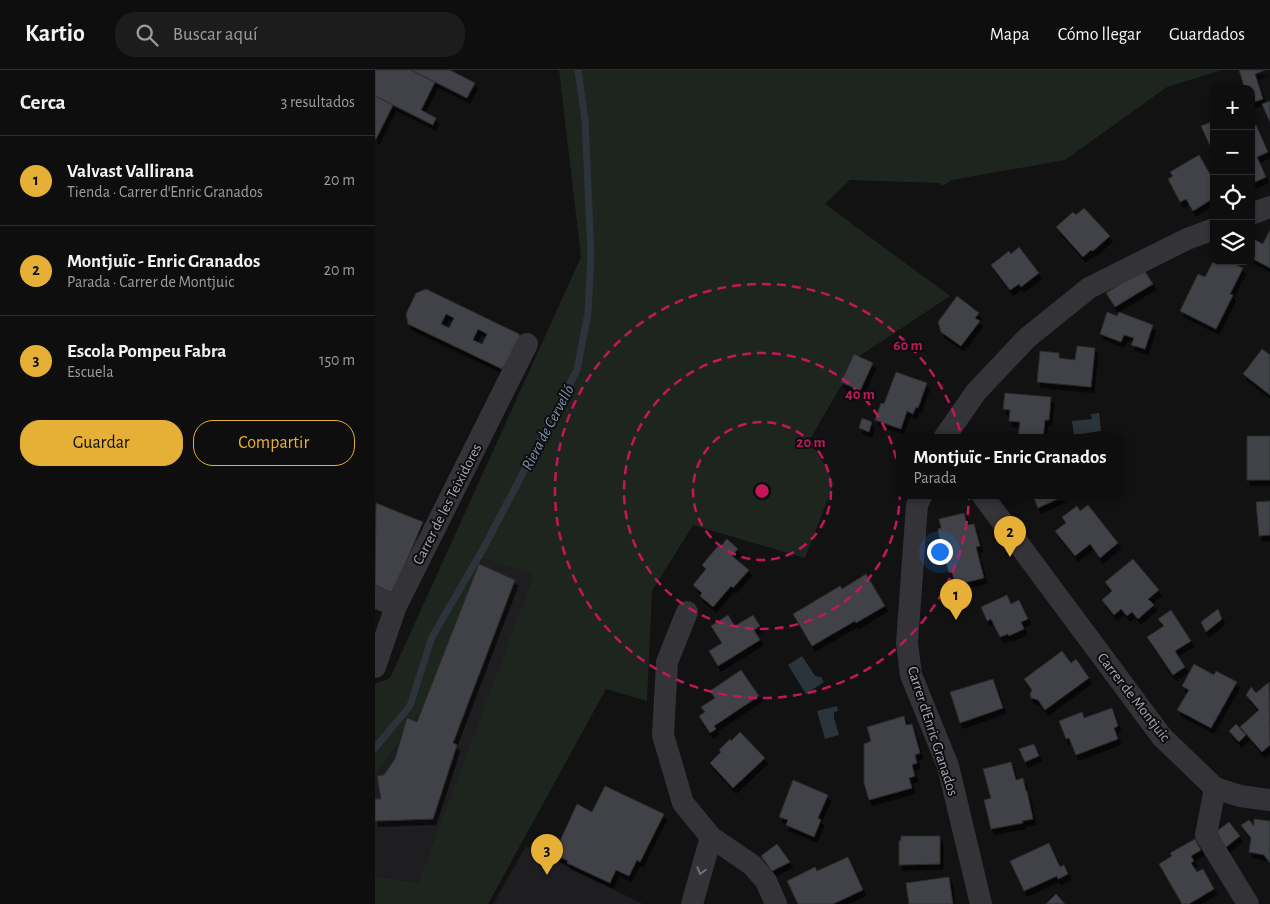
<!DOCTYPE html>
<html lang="es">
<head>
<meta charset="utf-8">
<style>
	body { margin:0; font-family:"Alegreya Sans",sans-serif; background:#1c1c1c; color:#f1f3f6 }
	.controls { position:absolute; right:15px; top:15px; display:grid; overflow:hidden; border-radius:10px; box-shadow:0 1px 4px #0004 }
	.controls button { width:45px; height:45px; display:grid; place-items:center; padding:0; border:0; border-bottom:1px solid #2e2e2e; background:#0e0e0e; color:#f1f3f6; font:25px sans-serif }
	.you { position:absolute; left:564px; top:481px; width:18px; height:18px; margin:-12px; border:4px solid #fff; border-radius:50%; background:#1a73e8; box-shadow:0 0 0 8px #1a73e833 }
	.badge { display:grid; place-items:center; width:32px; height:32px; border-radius:50%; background:#e6b037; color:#111; font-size:16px; font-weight:700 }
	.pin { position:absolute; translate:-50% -41px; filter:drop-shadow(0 1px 2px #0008) }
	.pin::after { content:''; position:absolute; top:26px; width:18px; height:15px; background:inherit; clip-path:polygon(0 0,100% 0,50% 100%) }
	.popup { position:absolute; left:521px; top:364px; width:228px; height:65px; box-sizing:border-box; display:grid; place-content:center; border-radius:10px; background:#0e0e0e; filter:drop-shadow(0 1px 4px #0005); font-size:16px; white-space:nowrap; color:#9b9c9e }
	.popup b { font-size:19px; color:#f1f3f6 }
	.popup::after { content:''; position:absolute; left:50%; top:100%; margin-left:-10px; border:10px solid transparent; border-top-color:#0e0e0e }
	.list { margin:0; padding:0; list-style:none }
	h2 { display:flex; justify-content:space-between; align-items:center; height:65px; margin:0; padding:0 20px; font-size:21px }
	h2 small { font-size:16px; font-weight:400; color:#9b9c9e }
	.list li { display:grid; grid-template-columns:32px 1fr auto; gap:15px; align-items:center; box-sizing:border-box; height:90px; padding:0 20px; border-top:1px solid #2e2e2e }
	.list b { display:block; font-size:19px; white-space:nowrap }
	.list p { margin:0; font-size:16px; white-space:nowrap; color:#9b9c9e }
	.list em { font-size:16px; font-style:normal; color:#9b9c9e }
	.actions { display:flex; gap:10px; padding:15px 20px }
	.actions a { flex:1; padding:11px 0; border:1px solid #e6b037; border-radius:20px; text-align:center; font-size:18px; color:#e6b037 }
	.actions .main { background:#e6b037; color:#111 }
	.icon { flex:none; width:28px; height:28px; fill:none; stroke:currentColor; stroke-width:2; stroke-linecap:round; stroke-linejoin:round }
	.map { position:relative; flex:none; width:895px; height:834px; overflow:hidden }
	header { display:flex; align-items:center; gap:30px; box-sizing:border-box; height:70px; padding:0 25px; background:#0e0e0e; border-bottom:1px solid #2e2e2e }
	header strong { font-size:24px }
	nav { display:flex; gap:28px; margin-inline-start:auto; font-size:18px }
	.search { width:350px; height:45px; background:#1c1c1c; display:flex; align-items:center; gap:12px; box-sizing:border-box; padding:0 18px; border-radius:20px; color:#9b9c9e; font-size:19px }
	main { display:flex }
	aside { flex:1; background:#0e0e0e }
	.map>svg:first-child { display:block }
	.built { fill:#1e1e20 }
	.green { fill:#1e251f }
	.water { fill:#2c343b }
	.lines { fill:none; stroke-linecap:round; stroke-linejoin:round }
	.stream { stroke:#2c343b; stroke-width:7 }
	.building { fill:#414246; stroke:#2c2c2f; fill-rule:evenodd; filter:url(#shadow) }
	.minor { stroke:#333338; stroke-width:22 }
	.oneway { stroke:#71737c }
	.ring { fill:none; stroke:#c2185b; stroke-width:2.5; stroke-dasharray:9 6 }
	.labels { text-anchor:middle; stroke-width:4; stroke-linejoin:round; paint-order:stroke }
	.street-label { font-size:15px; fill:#a4a8b3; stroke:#0d0d0e }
	.water-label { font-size:16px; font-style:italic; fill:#7c94ac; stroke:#0d0d0e }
	.centre { fill:#c2185b; stroke:#0d0d0e; stroke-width:2.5 }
	.ring-label { font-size:15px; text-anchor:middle; font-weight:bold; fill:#c2185b; stroke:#0d0d0e; stroke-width:4; stroke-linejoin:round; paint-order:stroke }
</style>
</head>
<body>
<header>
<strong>Kartio</strong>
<div class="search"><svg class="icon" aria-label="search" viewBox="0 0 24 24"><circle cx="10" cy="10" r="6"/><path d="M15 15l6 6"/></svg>Buscar aquí</div>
<nav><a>Mapa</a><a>Cómo llegar</a><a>Guardados</a></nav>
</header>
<main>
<aside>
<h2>Cerca<small>3 resultados</small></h2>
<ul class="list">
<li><span class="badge">1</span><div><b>Valvast Vallirana</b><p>Tienda · Carrer d'Enric Granados</p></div><em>20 m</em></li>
<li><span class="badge">2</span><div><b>Montjuïc - Enric Granados</b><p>Parada · Carrer de Montjuic</p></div><em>20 m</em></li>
<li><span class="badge">3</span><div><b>Escola Pompeu Fabra</b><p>Escuela</p></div><em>150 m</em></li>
</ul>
<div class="actions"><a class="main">Guardar</a><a>Compartir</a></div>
</aside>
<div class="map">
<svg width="895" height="834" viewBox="0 0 895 834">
	<defs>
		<filter id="shadow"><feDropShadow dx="3" dy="5.5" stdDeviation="0" flood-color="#0009"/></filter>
	</defs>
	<rect width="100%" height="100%" fill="#121213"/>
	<g class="built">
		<polygon points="107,488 160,503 43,813 0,806 0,704 2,704 53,630"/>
		<polygon points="151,776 268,834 118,834"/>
	</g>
	<polygon class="green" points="184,0 847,0 792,17 690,90 577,110 567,116 565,113 475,110 450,134 575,226 483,287 435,369 459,413 430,488 318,455 277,521 272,631 231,619 113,834 0,834 0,806 43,813 159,504 107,488 53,630 2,704 0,704 0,614 15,608 206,187"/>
	<g class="water">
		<polygon points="724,343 726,361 699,365 697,351 717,349 716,344"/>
		<polygon points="427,586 440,606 446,607 449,612 431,624 413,595"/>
		<polygon points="462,636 463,641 459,642 459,648 464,665 450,669 442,641"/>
	</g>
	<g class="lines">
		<polyline class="stream" points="0,678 35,636 57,567 108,479 202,300 213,243 216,185 210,50 203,0"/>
	</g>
	<g class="building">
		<polygon points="0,0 36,0 60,12 46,40 61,48 58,55 0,26"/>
		<polygon points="36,0 75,0 100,13 92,28"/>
		<polygon points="864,0 890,0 880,4 888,29 876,33 876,19 870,19"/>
		<polygon points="0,26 18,35 1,69 0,69"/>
		<polygon points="895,31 895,52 887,34"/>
		<polygon points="839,51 839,79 837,80 826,56"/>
		<polygon points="881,55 893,82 882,87 891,107 876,114 876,58"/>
		<polygon points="824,85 835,104 839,103 839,128 818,141 811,129 805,132 793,109 798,106 795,102"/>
		<polygon points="709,138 735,166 718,181 716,180 708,187 681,157 698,142 701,145"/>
		<polygon points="895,160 895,198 876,188 876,168 888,174"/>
		<polygon points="644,177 664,203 646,217 644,214 635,220 616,195 634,181 636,184"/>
		<polygon points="839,190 839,191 854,191 868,198 855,224 858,225 841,259 805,241 823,204 830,207"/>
		<polygon points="769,200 778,214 740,237 731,223"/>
		<path d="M51 219 144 264 146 273 127 299 33 254 31 244 41 223ZM71 244 79 248 74 258 66 254ZM103 259 112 264 107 274 98 270Z"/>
		<polygon points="582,226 604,243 600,248 605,251 586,276 566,262 563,252"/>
		<polygon points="732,242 742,246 744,242 778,255 770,279 756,275 759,268 749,265 746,272 725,264"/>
		<polygon points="702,276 720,278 716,317 662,312 665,281 684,283 684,288 700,290"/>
		<polygon points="887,279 895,285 895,325 868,304"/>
		<polygon points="479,284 498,293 485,321 466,312"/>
		<polygon points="521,302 552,313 543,338 541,337 538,344 532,341 526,359 500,350 506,333 509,334"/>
		<polygon points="630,323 676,327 674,350 670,350 668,368 643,368 645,352 634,351 635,340 628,339"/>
		<polygon points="487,348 497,352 494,362 484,358"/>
		<rect x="872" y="366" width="23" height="44"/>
		<polygon points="658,426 689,426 663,438"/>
		<polygon points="895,431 895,465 884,466 881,432"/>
		<polygon points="1,433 48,452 18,523 0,515"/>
		<polygon points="713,435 743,473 725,488 715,474 700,486 680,461 691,453 687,447 702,436 705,441"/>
		<polygon points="589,443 592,455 599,454 605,476 601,477 609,508 580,515 577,502 574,503 569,484 567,484 563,459 566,458 564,449"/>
		<polygon points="352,469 363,479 357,486 374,500 358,518 356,516 338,537 325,526 327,523 318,515 331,499 327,495 343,476 345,477"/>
		<polygon points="758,489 784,520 773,529 779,535 763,549 757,542 752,546 746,539 739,545 727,530 737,521 730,512"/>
		<polygon points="104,494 140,510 78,673 82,675 58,749 0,751 0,729 6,729 2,706 9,705 20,689 32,648 42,652"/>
		<polygon points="491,504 510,536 481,553 480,551 437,576 418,544 465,516 467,519"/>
		<polygon points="632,525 636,534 644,530 653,549 646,552 649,559 634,566 633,564 625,567 616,549 612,551 606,537"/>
		<polygon points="843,539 847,549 831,562 826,552"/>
		<polygon points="796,540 816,571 800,581 810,597 798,605 772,567 789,556 783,549"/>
		<polygon points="353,545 360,556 378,545 385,556 379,560 385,570 343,596 334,581 347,573 336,556"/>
		<polygon points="687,581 696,593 701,589 714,608 670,640 663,630 656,628 655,624 657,620 649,609"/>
		<polygon points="819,594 839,605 841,601 862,612 836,658 802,640 814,620 807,616"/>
		<polygon points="366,600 384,626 339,656 341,659 335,663 324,646 330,642 326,637 340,628 335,621"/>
		<polygon points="618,609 628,638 585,653 575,622"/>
		<polygon points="894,612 895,675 887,682 865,657 884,640 871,625 876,617 881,623"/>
		<polygon points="737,638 743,656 739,658 743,669 701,685 694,668 691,669 684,651 707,642 709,648"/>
		<polygon points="529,646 531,655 537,654 545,683 540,685 542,693 537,695 540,706 534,708 537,718 494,730 489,713 489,674 496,671 492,657"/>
		<polygon points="861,654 871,665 864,672 854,661"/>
		<polygon points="365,662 390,688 358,718 335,693 346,682 344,680 355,669 356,671"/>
		<polygon points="659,674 664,686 650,692 644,679"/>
		<polygon points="636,692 641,710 648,708 651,721 652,721 658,749 647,751 648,753 616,759 609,730 616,728 608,699"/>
		<polygon points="418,710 453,725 443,748 446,750 439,767 411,755 413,750 404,747"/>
		<polygon points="230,716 289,744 265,792 262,790 254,806 241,800 235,813 192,793 193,791 179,784 202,734 217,742"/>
		<polygon points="879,749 895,751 895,793 889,785 874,782 876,768 866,755 874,750 879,756"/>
		<polygon points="854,752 865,766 850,778 842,761"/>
		<polygon points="526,766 565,766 565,794 524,795 524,770 526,771"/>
		<polygon points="820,769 826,780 816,786 819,791 816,793 822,802 828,799 839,819 814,834 807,834 784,794 797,786 795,783"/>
		<polygon points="674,773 685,797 689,795 693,804 683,809 682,806 649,821 635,791"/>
		<polygon points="402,774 415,792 397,801 386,786"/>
		<polygon points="473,787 488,820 458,834 423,834 412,811 440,797 442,801"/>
		<polygon points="574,807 578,834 534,834 531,813"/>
		<polygon points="681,824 690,834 671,834"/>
	</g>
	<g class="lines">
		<g class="minor">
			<polyline points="876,144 895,137"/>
			<polyline points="569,368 601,322 652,268 714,218 812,169 839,159"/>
			<polyline points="546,426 542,435 532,573 536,605 573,696 606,834"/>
			<polyline points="608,426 787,667 840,718 831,765 873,834"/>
			<polyline points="0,527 21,536"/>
			<polyline points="312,542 292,592 288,665 308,733 336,767 377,795 391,811 401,834"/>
			<polyline points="0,597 21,536 152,274"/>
			<polyline points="840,718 865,726 895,730"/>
			<polyline points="317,834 336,767"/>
		</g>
	</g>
	<defs><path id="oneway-chevron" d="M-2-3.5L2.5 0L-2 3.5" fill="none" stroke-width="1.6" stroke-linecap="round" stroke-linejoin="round" transform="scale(1.25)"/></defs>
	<use class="oneway" href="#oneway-chevron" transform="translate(326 801) rotate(106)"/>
	<g class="ring">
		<circle cx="387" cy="421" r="69"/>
		<circle cx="387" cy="421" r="138"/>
		<circle cx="387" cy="421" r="207"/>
	</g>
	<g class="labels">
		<g class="street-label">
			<text transform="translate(72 434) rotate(-63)" y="5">Carrer de les Teixidores</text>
			<text transform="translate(759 627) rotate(52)" y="5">Carrer de Montjuic</text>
			<text transform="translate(558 661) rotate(72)" y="5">Carrer d'Enric Granados</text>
		</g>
		<g class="water-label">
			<text transform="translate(172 357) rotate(-62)" y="6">Riera de Cervelló</text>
		</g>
	</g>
	<circle cx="387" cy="421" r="8" class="centre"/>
	<g class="ring-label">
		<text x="533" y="280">60 m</text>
		<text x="485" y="329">40 m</text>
		<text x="436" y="377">20 m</text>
	</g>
</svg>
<div class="controls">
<button>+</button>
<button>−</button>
<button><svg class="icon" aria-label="locate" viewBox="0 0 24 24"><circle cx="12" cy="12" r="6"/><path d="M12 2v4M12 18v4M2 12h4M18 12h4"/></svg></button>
<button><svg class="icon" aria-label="layers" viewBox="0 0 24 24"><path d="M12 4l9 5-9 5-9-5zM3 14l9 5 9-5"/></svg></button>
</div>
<div class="you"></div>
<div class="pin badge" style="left:581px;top:550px">1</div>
<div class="pin badge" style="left:635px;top:487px">2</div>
<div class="popup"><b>Montjuïc - Enric Granados</b>Parada</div>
<div class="pin badge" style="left:172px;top:805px">3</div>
</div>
</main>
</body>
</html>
